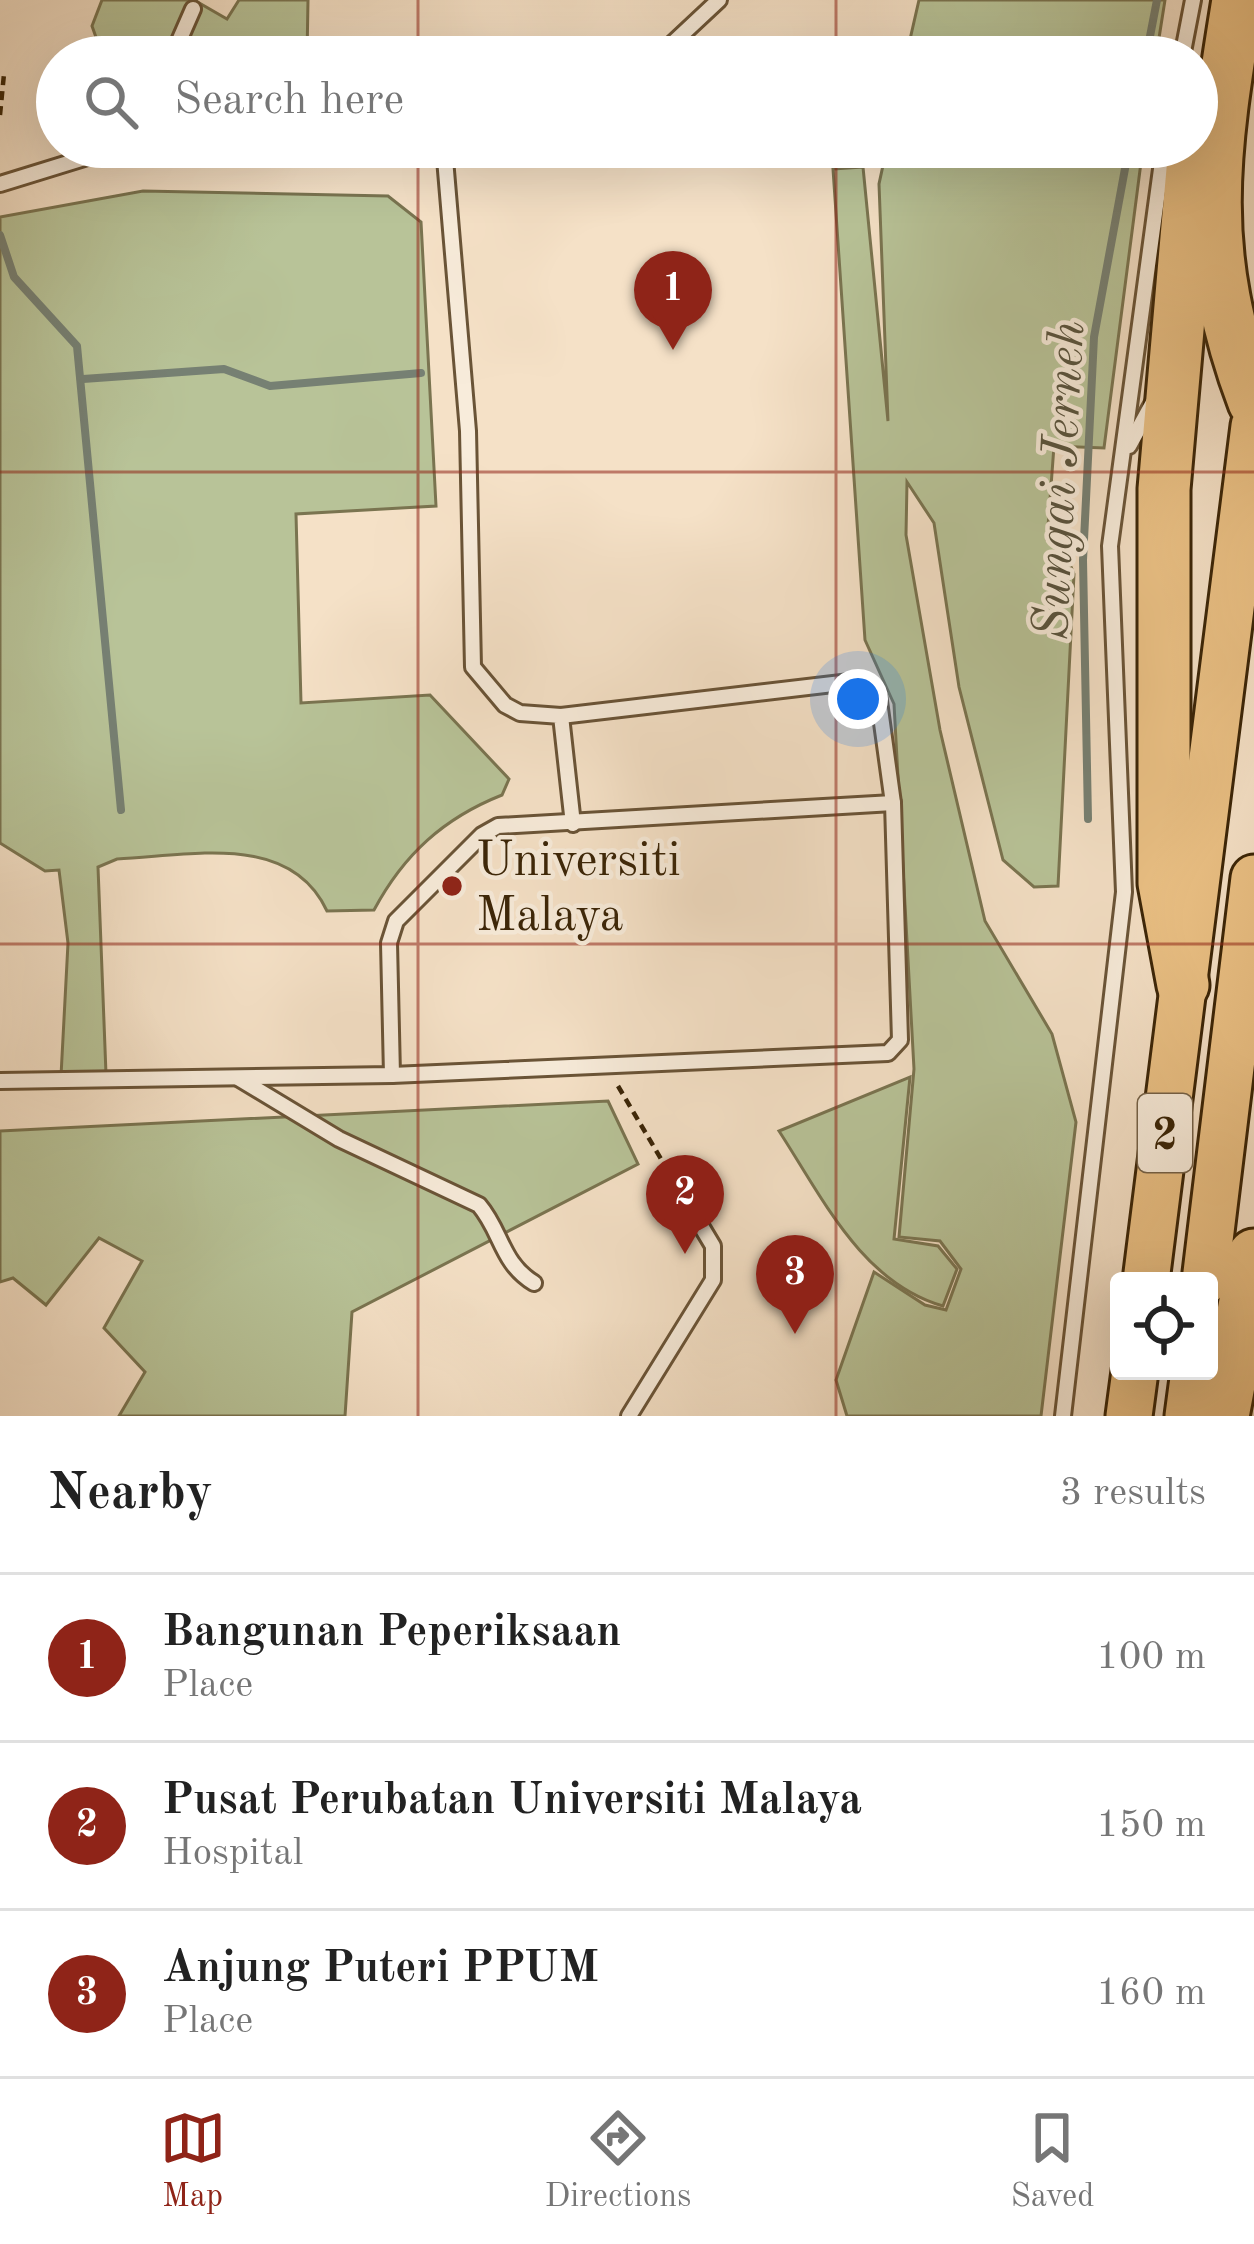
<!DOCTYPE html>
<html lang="en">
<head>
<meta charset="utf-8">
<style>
	body { margin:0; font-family:"Old Standard TT",serif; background:#f2f2f2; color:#222 }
	.controls { position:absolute; right:36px; bottom:36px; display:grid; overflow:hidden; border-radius:12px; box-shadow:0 12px 48px #0002 }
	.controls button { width:108px; height:108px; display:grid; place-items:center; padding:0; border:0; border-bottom:3px solid #e0e0e0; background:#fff; color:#222; font:60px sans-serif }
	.you { position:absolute; left:858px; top:699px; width:42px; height:42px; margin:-30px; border:9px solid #fff; border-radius:50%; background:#1a73e8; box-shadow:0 0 0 18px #1a73e833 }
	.badge { display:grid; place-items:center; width:78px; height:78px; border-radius:50%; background:#8f2418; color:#fff; font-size:39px; font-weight:700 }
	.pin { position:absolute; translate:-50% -99px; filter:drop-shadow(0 3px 6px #0008) }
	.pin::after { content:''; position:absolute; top:63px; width:42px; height:36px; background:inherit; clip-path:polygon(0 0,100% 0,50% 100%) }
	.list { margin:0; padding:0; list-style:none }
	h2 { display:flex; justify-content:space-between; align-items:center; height:156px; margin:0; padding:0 48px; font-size:51px }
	h2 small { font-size:39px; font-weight:400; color:#767676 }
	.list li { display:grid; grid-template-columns:78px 1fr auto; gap:36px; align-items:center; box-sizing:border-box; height:168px; padding:0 48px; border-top:3px solid #e0e0e0 }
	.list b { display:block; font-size:45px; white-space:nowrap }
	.list p { margin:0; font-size:39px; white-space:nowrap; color:#767676 }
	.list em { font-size:39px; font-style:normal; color:#767676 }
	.icon { flex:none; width:66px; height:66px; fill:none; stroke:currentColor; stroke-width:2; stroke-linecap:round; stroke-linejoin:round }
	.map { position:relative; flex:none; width:1254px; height:1416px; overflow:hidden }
	.search { position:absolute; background:#fff; box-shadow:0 12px 48px #0002; left:36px; right:36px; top:36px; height:132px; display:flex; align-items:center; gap:30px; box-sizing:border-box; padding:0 42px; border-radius:66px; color:#767676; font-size:45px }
	.sheet { height:660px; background:#fff }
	nav { display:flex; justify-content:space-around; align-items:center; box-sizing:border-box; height:168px; border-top:3px solid #e0e0e0; background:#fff; font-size:33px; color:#767676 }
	nav a { display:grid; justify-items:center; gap:6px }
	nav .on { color:#8f2418 }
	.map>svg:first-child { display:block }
	.green { fill:#b8c398; stroke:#7a7450; stroke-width:3 }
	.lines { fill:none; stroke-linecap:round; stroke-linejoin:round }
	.stream { stroke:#768073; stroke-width:8 }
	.service-casing { stroke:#6a5437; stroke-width:20 }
	.trunk-casing { stroke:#3b2507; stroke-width:51 }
	.motorway-casing { stroke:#3b2507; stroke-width:57 }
	.path { stroke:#3b2507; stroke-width:4.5; stroke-dasharray:9 6; stroke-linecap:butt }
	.service { stroke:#f8ecdb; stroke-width:14 }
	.trunk { stroke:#eac084; stroke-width:45 }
	.motorway { stroke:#eac084; stroke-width:51 }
	.grid { fill:none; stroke:#8f2418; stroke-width:3; stroke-opacity:0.55 }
	.poi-dot { fill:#8f2418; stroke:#f8ecdb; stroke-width:4.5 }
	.labels { text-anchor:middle; stroke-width:9; stroke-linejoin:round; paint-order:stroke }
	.shield { fill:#f8ecdb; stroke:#746147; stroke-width:3 }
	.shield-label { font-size:45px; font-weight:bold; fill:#3b2507 }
	.poi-label { font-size:48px; fill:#3b2507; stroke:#f8ecdb; text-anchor:start }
	.water-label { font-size:51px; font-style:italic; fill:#58523d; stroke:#f8ecdb }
</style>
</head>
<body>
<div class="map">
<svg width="1254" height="1416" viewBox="0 0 1254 1416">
	<rect width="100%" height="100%" fill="#f5e1c7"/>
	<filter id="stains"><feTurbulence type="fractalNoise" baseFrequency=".00167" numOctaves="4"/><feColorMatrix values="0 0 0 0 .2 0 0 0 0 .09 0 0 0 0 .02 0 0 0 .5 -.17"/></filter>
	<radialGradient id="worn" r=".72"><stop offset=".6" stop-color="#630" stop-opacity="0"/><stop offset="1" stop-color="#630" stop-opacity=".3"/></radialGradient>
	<g class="green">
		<polygon points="102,0 194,0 227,19 239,0 308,0 307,57 103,57 92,26"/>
		<polygon points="919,0 1165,0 1156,57 906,57"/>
		<polygon points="887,147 1143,147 1104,448 1054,446 1047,540 1064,550 1074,574 1058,886 1034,887 1003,860 959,687 934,523 907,482 906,535 940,730 985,921 1052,1034 1076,1122 1041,1416 847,1416 836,1380 874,1272 925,1305 946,1310 961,1269 940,1241 899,1237 914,1069 894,704 865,640 833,169 863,167 888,421 879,184"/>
		<path d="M143 191 388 196 421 222 436 506 296 514 301 703 430 695 509 779 502 795C444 818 404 854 374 910L327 911C290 831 189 856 117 859L98 867 106 1074 61 1076 68 943 59 870 45 871 0 843V217Z"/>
		<path d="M910 1077 894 1239 938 1246 957 1269 943 1306C862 1283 822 1197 779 1131Z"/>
		<polygon points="608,1101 638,1164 352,1312 345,1416 119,1416 145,1372 104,1328 142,1261 99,1238 46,1305 13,1278 0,1282 0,1131"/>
	</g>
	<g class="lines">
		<g class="stream">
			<polyline points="1146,57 1157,0"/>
			<polyline points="0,235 14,277 77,346 121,810"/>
			<polyline points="83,379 224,369 270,386 421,373"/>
			<polyline points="1088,819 1083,560 1094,337 1129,147"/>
		</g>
		<defs>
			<g id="service">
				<polyline points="172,57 193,9"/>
				<polyline points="658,57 719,0"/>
				<polyline points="1182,57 1193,0"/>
				<polyline points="318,147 400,147"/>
				<polyline points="444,147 468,431 473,667 505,705 520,713 561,716 573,824"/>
				<polyline points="0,184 120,147"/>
				<polyline points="1129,446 1156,397"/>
				<polyline points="392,1075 389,943 396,921 482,835 498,826 893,803"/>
				<path d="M238 1078 339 1139 479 1205C502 1232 501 1263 534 1283"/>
				<polyline points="0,1081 392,1075 888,1053 900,1040 893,803 878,694 850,682 561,716"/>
				<polyline points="629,1416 713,1280 713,1246 674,1181"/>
				<polyline points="1063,1416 1124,892 1110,546 1164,147"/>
			</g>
			<g id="trunk">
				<polyline points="1146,1281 1254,426"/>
				<polyline points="1205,1281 1254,878"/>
				<polyline points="1129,1416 1135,1371"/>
				<polyline points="1188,1416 1194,1371"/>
			</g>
			<g id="motorway">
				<path d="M1238 0C1213 154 1197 251 1254 402"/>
				<polyline points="1183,985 1164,883 1164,489 1194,147"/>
				<polyline points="1223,1416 1254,1255"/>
			</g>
		</defs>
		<use href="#service" class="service-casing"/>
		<use href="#trunk" class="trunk-casing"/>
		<use href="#motorway" class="motorway-casing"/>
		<g class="path">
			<polyline points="0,115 4,74"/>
			<polyline points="618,1086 664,1164"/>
		</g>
		<use href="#service" class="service"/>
		<use href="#trunk" class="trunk"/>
		<use href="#motorway" class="motorway"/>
	</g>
	<path class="grid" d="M418 0V57M836 0V57M418 147V1416M836 147V1416M0 472H1254M0 944H1254"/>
	<circle class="poi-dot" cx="452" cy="886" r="12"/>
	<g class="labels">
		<rect class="shield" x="1138" y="1094" width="54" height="78" rx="9"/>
		<g class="shield-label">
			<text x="1165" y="1149">2</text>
		</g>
		<g class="poi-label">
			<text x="476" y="875">Universiti<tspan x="476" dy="55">Malaya</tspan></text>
		</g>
		<g class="water-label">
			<text transform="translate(1057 480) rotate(-87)" y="18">Sungai Jerneh</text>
		</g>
	</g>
	<rect width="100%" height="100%" filter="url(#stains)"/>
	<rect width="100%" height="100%" fill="url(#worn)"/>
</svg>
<div class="controls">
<button><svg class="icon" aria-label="locate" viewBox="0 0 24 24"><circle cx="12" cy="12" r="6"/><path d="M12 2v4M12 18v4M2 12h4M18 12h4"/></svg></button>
</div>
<div class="you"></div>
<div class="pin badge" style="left:673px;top:350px">1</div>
<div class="pin badge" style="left:685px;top:1254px">2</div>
<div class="pin badge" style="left:795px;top:1334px">3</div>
<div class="search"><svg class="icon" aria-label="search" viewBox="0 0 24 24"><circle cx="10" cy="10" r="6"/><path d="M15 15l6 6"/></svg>Search here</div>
</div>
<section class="sheet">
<h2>Nearby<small>3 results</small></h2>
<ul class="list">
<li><span class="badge">1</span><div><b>Bangunan Peperiksaan</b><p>Place</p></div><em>100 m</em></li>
<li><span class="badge">2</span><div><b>Pusat Perubatan Universiti Malaya</b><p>Hospital</p></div><em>150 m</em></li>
<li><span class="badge">3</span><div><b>Anjung Puteri PPUM</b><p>Place</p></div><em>160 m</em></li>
</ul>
</section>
<nav>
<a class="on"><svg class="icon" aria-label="map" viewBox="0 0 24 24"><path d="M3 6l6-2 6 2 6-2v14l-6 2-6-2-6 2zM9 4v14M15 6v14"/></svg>Map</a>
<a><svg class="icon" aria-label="directions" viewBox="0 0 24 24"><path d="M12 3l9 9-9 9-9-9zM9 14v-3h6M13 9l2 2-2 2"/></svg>Directions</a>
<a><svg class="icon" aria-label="saved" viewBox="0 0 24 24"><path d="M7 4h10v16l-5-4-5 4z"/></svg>Saved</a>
</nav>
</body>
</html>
